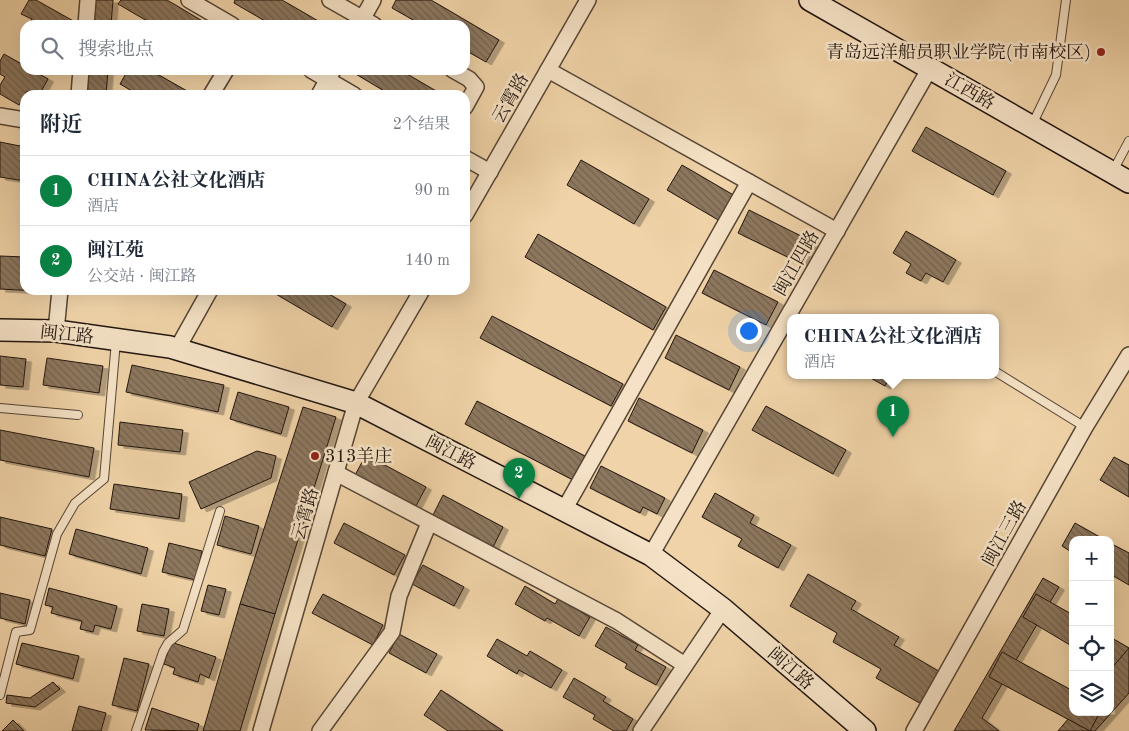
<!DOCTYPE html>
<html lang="zh">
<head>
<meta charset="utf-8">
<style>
	body { margin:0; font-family:"Old Standard TT","Noto Serif SC",serif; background:#f2f2f3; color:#1f2937 }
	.controls { position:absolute; right:15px; bottom:15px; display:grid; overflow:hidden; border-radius:10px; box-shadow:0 5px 20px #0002 }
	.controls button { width:45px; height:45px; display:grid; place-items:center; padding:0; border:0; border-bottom:1px solid #e0e1e3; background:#fff; color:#1f2937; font:25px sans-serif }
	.you { position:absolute; left:748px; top:330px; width:18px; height:18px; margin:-12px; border:4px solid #fff; border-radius:50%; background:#1a73e8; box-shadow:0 0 0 8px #1a73e833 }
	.badge { display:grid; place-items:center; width:32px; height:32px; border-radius:50%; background:#0b8043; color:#fff; font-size:16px; font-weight:700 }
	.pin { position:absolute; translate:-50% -41px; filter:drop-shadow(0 1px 2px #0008) }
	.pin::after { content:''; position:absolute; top:26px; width:18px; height:15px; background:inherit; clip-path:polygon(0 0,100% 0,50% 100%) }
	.popup { position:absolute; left:787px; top:314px; width:212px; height:65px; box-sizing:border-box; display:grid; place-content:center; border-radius:10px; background:#fff; filter:drop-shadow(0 1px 4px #0005); font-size:16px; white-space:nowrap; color:#747a83 }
	.popup b { font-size:19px; color:#1f2937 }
	.popup::after { content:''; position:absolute; left:50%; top:100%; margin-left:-10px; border:10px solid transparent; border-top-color:#fff }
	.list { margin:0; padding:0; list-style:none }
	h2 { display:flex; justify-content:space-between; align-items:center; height:65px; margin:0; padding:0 20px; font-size:21px }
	h2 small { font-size:16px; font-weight:400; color:#747a83 }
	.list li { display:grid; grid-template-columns:32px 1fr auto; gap:15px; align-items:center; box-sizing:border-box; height:70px; padding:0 20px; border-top:1px solid #e0e1e3 }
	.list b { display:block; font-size:19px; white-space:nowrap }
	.list p { margin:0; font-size:16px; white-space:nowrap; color:#747a83 }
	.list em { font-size:16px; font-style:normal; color:#747a83 }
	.icon { flex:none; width:28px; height:28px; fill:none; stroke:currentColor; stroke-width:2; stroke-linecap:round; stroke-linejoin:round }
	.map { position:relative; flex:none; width:1129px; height:731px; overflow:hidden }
	.search { position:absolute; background:#fff; box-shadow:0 5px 20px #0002; left:20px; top:20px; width:450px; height:55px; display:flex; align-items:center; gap:12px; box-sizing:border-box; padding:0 18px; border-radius:15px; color:#747a83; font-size:19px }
	.panel { position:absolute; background:#fff; box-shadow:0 5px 20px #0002; left:20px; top:90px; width:450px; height:205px; border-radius:15px }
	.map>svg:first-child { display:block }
	.building { fill:url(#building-back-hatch); stroke:#22160f; filter:url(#shadow) }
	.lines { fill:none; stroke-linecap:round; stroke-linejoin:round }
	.lane-casing { stroke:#564535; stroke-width:10 }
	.street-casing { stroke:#564535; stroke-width:18 }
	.secondary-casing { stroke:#22160f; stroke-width:24 }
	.lane { stroke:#f5e2c6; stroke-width:8 }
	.street { stroke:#f5e2c6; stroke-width:15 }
	.secondary { stroke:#f5e2c6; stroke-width:21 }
	.poi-dot { fill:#8f2418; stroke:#f5e2c6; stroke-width:2 }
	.labels { text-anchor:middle; stroke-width:5; stroke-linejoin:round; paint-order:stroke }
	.poi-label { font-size:18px; fill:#22160f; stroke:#f5e2c6; text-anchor:end }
	.street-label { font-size:18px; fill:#22160f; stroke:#f5e2c6 }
</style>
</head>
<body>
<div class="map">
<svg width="1129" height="731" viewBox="0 0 1129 731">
	<defs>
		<pattern id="building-back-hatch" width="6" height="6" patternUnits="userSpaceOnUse" patternTransform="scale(1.25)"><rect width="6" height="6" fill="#8d785f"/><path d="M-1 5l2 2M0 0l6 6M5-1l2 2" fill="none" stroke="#73614d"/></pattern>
		<filter id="shadow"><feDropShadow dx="5.5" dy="3" stdDeviation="0" flood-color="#0004"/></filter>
	</defs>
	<rect width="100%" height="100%" fill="#f0d3a8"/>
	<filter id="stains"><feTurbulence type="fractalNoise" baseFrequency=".004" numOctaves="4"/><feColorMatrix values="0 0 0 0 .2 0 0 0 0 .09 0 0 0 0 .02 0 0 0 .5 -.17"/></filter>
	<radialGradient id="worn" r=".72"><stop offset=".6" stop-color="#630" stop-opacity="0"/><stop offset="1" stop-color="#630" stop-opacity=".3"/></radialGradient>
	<g class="building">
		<polygon points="29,0 36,0 75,22 73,25 29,25 32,19 21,14"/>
		<polygon points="82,0 113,0 111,25 79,25"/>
		<polygon points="121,0 167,0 209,25 154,25 118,4"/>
		<polygon points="235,0 282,0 325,25 272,25 234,3"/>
		<polygon points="396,0 431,0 499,40 486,62 465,50 465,25 422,25 392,8"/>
		<polygon points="4,54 25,66 25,70 32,70 48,79 39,95 27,91 19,105 0,94 0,85 5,77 0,74 0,61"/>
		<polygon points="75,70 108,70 106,95 73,95"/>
		<polygon points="128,70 150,70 194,95 139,95 120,84"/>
		<polygon points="356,70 400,70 443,95 391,95 354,73"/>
		<polygon points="926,127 1006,171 993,195 912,151"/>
		<polygon points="0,142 25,147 25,181 0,177"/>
		<polygon points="581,160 649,199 634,224 567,185"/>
		<polygon points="682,165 735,196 720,221 667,190"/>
		<polygon points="749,210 813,242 802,264 738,233"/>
		<polygon points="906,231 956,260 943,282 926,273 921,281 906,273 911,264 893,253"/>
		<polygon points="538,234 666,307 653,330 525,257"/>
		<polygon points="0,256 25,257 25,290 56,290 56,292 0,289"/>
		<polygon points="714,270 778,302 766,325 702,293"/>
		<polygon points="269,290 322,290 346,304 332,327"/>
		<polygon points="492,316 623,384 611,406 480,338"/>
		<polygon points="676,335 740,367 729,390 665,358"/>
		<polygon points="0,356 26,359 23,387 0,385"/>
		<polygon points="47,358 103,366 99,393 43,385"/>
		<polygon points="132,365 224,385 218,412 126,392"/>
		<polygon points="867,376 890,376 885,386"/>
		<polygon points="238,392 289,407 281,434 230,419"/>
		<polygon points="639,398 703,430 692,453 628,421"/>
		<polygon points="477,401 585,456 573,480 465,424"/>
		<polygon points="766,406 846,450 833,474 752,430"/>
		<polygon points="303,407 336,417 275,614 240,604"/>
		<polygon points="120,422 183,430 180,452 118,445"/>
		<polygon points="0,430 94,448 89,477 0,460"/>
		<polygon points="257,451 276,456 271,478 201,509 189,482"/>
		<polygon points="366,455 426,487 416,506 355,475"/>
		<polygon points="1114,457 1129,465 1129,497 1100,480"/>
		<polygon points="601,466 665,498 657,514 643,507 640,513 590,488"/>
		<polygon points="114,484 182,494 179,519 110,509"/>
		<polygon points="715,493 754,515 750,523 791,545 778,568 738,546 742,539 702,517"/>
		<polygon points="443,495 503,527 493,547 433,515"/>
		<polygon points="225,516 259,526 251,554 217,545"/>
		<polygon points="0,517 52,529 45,556 0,545"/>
		<polygon points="344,523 405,555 394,575 334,543"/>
		<polygon points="1075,523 1105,540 1073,540 1073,553 1062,546"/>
		<polygon points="76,529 148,548 141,574 69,554"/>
		<polygon points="169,543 202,551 196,580 162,572"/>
		<polygon points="1110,543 1129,553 1129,585 1110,574"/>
		<polygon points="423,565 464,587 454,606 412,584"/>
		<polygon points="808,574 856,601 851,609 899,637 894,645 942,673 923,705 876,678 881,669 833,642 837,633 790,606"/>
		<polygon points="1043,578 1059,587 982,718 999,731 954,731"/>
		<polygon points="208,585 226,589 219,615 201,611"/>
		<polygon points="525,586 555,604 558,599 590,617 579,636 547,618 545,621 515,604"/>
		<polygon points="49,588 117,606 111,629 95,625 93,632 80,629 82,621 51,613 53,607 45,605"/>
		<polygon points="0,593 30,600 25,624 0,618"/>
		<polygon points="323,594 383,625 373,645 312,613"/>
		<polygon points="1036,594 1073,615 1073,640 1070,645 1023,617"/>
		<polygon points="142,604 169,609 164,636 137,631"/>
		<polygon points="240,604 275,614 240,731 203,731"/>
		<polygon points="606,627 638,645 635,650 666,667 656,685 625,668 627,664 595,646"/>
		<polygon points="399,634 437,654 426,673 389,653"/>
		<polygon points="1110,637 1129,648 1129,678 1110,668"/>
		<polygon points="497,639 527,656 530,651 562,670 551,688 519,670 517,674 487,656"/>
		<polygon points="171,642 216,657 209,678 200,674 198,682 173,674 175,668 164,664"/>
		<polygon points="22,643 79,656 73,679 16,664"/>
		<polygon points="1129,648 1129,693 1095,731 1058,731 1074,712 1110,712 1110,670"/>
		<polygon points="1002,652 1073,691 1073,712 1100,712 1090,731 989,677"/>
		<polygon points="124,658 149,664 137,711 112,705"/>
		<polygon points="574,678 606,697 603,701 633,719 626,731 614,731 593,719 595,715 563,697"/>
		<polygon points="53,682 60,689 35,707 6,703 7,695 30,698"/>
		<polygon points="441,690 503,731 448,731 424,715"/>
		<polygon points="79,706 106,713 101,731 72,731"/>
		<polygon points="152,708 199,724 197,731 145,730"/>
		<polygon points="13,720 24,731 2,731"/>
	</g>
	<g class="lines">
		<defs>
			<g id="lane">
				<polyline points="1032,125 1056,75 1066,0"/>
				<polyline points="1113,171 1129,141"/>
				<polyline points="996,372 1085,427"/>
				<polyline points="0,408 78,415"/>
				<polyline points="0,695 16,632 30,630 57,534 75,503 104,479 116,341"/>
				<polyline points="136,731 163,652 168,643 183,630 220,511"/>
			</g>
			<g id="street">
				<polyline points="189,0 232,25"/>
				<polyline points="330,0 374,25"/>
				<polyline points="86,25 88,0"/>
				<polyline points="359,25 373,0"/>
				<polyline points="311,70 354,95"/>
				<polyline points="453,70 469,79 476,87 465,107"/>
				<polyline points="548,70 837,231"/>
				<polyline points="79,95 81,70"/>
				<polyline points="211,95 226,70"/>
				<polyline points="319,95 333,70"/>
				<polyline points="0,116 25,120"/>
				<polyline points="465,158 490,172"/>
				<polyline points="465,215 588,0"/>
				<polyline points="56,331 60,290"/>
				<polyline points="177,349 210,290"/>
				<polyline points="336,473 617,621 685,665"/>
				<polyline points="564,510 749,182"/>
				<polyline points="651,555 930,68"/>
				<polyline points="261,731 356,403 422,290"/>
				<polyline points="320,731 392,632 399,596 429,523"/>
				<polyline points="641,731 723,609"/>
				<polyline points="914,731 1085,427 1129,355"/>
			</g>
			<g id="secondary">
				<polyline points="810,0 1129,182"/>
				<polyline points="0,330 56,331 170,347 356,403 651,555 723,609 865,731"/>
			</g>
		</defs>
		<use href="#lane" class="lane-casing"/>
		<use href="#street" class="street-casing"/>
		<use href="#secondary" class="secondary-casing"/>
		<use href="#lane" class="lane"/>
		<use href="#street" class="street"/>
		<use href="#secondary" class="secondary"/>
	</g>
	<g class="poi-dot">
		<circle cx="1101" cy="52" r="5"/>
		<circle cx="315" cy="456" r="5"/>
	</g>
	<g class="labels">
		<g class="poi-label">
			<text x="1091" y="58">青岛远洋船员职业学院(市南校区)</text>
			<text x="325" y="462" text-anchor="start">313羊庄</text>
		</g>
		<g class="street-label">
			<text transform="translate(970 91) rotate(30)" y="6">江西路</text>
			<text transform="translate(510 98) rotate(-60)" y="6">云霄路</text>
			<text transform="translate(796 263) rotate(-60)" y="6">闽江四路</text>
			<text transform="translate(67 334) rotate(6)" y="6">闽江路</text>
			<text transform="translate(451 452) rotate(27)" y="6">闽江路</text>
			<text transform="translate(305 514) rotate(-74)" y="6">云霄路</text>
			<text transform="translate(1004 533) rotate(-61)" y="6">闽江三路</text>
			<text transform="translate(791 668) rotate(41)" y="6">闽江路</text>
		</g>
	</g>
	<rect width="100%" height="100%" filter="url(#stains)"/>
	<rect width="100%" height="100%" fill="url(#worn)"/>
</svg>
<div class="controls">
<button>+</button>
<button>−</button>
<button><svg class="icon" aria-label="locate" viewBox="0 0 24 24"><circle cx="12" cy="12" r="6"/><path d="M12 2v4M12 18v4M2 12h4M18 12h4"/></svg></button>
<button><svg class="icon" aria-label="layers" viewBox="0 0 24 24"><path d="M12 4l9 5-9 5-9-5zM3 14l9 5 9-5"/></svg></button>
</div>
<div class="you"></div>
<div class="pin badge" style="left:893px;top:437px">1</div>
<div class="popup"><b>CHINA公社文化酒店</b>酒店</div>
<div class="pin badge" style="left:519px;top:499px">2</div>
<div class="search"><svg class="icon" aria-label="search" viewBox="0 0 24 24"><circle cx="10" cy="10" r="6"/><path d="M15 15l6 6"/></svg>搜索地点</div>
<section class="panel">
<h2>附近<small>2个结果</small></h2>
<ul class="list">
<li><span class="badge">1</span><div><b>CHINA公社文化酒店</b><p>酒店</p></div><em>90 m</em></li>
<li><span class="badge">2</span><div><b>闽江苑</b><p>公交站 · 闽江路</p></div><em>140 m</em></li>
</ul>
</section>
</div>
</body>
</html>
